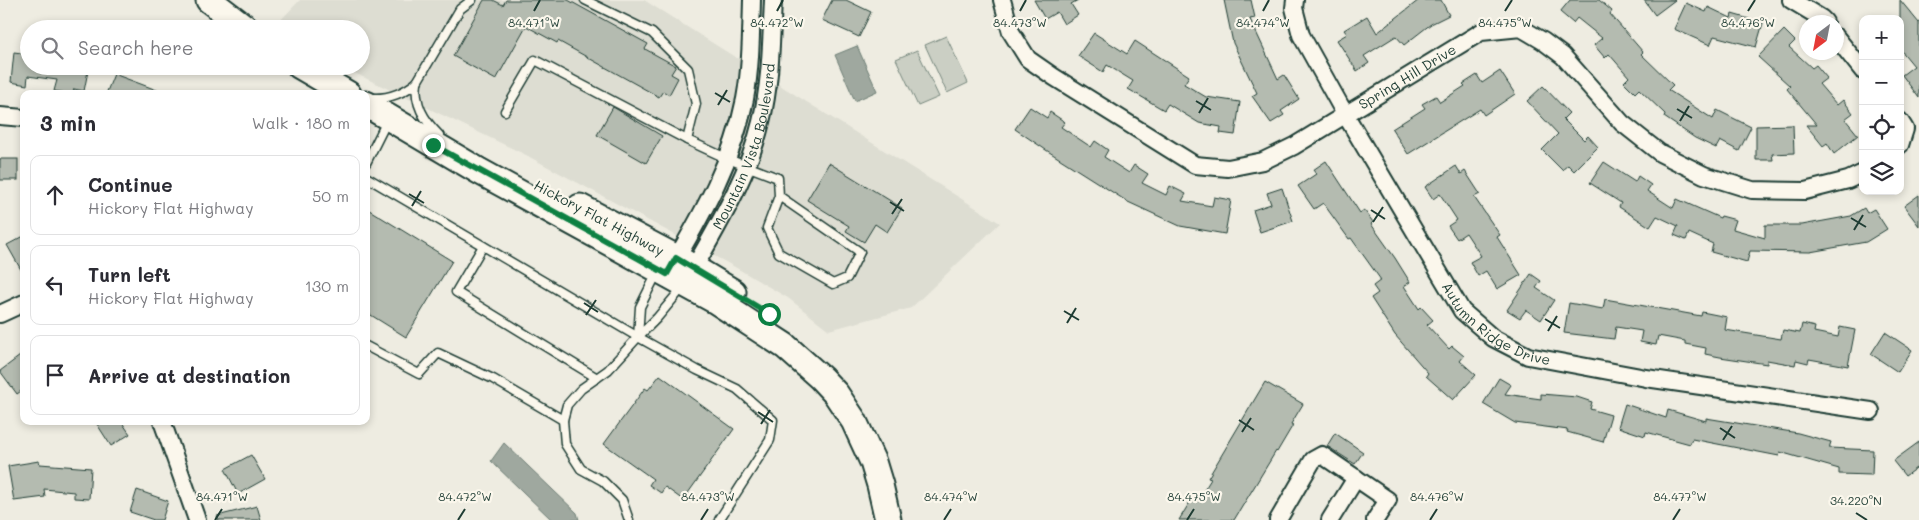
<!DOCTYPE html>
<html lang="en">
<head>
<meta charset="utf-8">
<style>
	body { margin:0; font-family:Mali,sans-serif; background:#f7f7f7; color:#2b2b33 }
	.controls { position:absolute; right:15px; top:15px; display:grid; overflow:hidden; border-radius:10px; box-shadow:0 2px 8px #0003 }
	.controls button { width:45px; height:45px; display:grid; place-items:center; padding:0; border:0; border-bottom:1px solid #e1e1e2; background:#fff; color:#2b2b33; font:25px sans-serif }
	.compass { position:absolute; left:1799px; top:15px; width:45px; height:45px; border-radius:50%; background:#fff; box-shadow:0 2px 8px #0003; rotate:212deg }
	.stop { position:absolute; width:15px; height:15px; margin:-11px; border:4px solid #0b8043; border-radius:50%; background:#fff }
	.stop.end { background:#0b8043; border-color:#fff; box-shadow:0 1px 5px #0008 }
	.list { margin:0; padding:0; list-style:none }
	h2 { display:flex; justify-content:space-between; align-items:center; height:65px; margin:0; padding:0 20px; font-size:21px }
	h2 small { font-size:16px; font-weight:400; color:#7c7c81 }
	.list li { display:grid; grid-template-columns:32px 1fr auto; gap:15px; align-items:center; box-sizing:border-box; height:80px; margin:0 10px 10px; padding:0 10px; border:1px solid #e1e1e2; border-radius:10px }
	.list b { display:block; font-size:19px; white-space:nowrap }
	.list p { margin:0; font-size:16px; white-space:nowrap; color:#7c7c81 }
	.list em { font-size:16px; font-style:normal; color:#7c7c81 }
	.icon { flex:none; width:28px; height:28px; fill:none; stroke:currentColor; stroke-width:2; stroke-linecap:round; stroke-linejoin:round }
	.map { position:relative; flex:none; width:1919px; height:520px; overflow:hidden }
	.search { position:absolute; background:#fff; box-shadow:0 2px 8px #0003; left:20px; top:20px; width:350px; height:55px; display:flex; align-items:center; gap:12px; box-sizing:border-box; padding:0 18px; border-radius:28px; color:#7c7c81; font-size:19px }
	.panel { position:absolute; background:#fff; box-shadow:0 2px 8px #0003; left:20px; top:90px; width:350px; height:335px; border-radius:10px }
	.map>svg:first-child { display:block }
	.built { fill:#ddddd2 }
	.green { fill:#cbcfc4; stroke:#75867c }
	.water { fill:#9fa89f; stroke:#6c7d74 }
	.building { fill:#b4bbb0; stroke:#1f3d34 }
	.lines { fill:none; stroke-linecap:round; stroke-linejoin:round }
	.lane-casing { stroke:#1f3d34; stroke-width:11 }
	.street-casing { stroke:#1f3d34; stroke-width:20 }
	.primary-casing { stroke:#1f3d34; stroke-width:29 }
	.lane { stroke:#fbf7ec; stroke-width:8 }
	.street { stroke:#fbf7ec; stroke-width:16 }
	.primary { stroke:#fbf7ec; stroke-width:25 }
	.route { stroke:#0b8043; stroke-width:6 }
	.ticks { fill:none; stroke:#1f3d34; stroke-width:2 }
	.labels { text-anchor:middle; stroke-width:4.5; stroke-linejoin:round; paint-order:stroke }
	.street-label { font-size:14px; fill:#1f3d34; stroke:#fbf7ec }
	.ticks-label { font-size:12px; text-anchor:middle; fill:#1f3d34; stroke:#fbf7ec; stroke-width:4.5; stroke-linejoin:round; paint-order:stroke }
</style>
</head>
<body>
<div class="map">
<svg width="1919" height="520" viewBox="0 0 1919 520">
	<rect width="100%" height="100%" fill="#eeece1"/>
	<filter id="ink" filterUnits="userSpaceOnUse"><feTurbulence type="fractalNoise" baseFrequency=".02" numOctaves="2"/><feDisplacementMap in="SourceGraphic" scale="10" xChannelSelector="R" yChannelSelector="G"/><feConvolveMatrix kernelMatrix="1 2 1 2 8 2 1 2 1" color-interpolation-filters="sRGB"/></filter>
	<g filter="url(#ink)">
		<polygon class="built" points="300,0 644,0 1000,223 911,308 829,330 788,298 733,266 524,154 340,66 361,66 361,29 272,29"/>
		<g class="green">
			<polygon points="946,36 968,83 947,93 925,45"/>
			<polygon points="917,50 939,97 918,106 896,59"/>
		</g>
		<g class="water">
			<polygon points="857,46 877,91 855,101 835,55"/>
			<polygon points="504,443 577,513 579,520 552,520 491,461"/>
		</g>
		<g class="building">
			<polygon points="484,0 493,0 503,5 506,0 568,0 648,44 645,49 676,66 671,74 678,78 669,95 663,91 659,97 558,41 557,43 526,26 496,80 453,56"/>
			<polygon points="832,0 846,0 871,12 859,37 822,20"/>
			<polygon points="1034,0 1078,0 1071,4 1078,15 1064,24 1057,12 1045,19"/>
			<polygon points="1224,0 1251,0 1255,18 1250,19 1278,79 1284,75 1299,99 1281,111 1284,115 1271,123 1252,96 1257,93 1233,43"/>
			<polygon points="1419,0 1441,0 1449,15 1431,24 1404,45 1396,36 1364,56 1369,63 1357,71 1337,40 1347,34 1344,30 1367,16 1377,33"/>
			<polygon points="1570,0 1599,0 1612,11 1610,14 1643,52 1641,54 1673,85 1668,90 1713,119 1717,110 1751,127 1739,151 1720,141 1716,148 1695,138 1664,117 1665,114 1639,89 1635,93 1624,82 1629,77 1609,54 1605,58 1594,45 1602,38 1577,18 1573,23 1560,12"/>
			<polygon points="1644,0 1675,0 1655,15"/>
			<polygon points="1900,0 1919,23 1919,98 1902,75 1914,66 1900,49"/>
			<polygon points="1686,3 1706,12 1708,7 1731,18 1732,14 1763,23 1756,47 1714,36 1710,45 1674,29"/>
			<polygon points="1784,30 1795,41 1789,47 1812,68 1816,65 1827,78 1819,84 1837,105 1843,100 1853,113 1845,119 1858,135 1834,154 1827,143 1823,146 1806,125 1817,125 1787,89 1790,86 1758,57"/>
			<polygon points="1094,33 1127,54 1135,41 1189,76 1184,84 1206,97 1240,102 1235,135 1220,133 1221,127 1199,123 1168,104 1164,110 1128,89 1133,81 1107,65 1103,72 1078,56"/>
			<polygon points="14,52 29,54 29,66 89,66 84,91 74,89 73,94 54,91 57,80 28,76 27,85 11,82"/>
			<polygon points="1500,71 1515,94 1484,115 1480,109 1408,154 1392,129 1425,108 1422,104 1436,96 1440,102 1465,86 1463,84 1477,75 1482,83"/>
			<polygon points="114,74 162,92 162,94 106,94"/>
			<polygon points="1543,86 1569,113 1563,119 1584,140 1588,136 1598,147 1574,171 1568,165 1562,170 1542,150 1558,134 1527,101"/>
			<polygon points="613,107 662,136 646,163 597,135"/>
			<polygon points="1030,107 1047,118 1050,112 1065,122 1061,127 1091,147 1095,141 1108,150 1104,157 1129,173 1134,165 1148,174 1142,183 1166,195 1170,186 1186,194 1182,201 1212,206 1214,197 1231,200 1225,234 1180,226 1128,202 1046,150 1015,129"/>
			<polygon points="1793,125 1794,153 1772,154 1773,160 1756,160 1756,126"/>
			<rect x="0" y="159" width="18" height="21"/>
			<polygon points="1326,161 1360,213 1364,210 1373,222 1371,224 1395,258 1410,282 1404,286 1419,309 1421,307 1433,320 1427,325 1449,349 1452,346 1464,356 1460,361 1476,375 1453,400 1426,376 1428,373 1395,335 1371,298 1378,293 1373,286 1381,280 1351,238 1349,239 1323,203 1314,209 1298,186 1316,174 1313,170"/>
			<polygon points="1604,162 1635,182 1638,176 1651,185 1647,191 1673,208 1677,199 1720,218 1721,216 1736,220 1733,229 1765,238 1765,225 1802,225 1851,216 1864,208 1867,213 1874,209 1887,229 1866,242 1810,252 1750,251 1747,262 1711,252 1713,244 1689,233 1686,240 1674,235 1678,226 1657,216 1650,227 1619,207 1621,203 1590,183"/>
			<polygon points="829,163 902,208 887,232 875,224 864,242 846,231 849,226 807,200"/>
			<polygon points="1456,166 1461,174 1465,171 1480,194 1474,197 1500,235 1497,237 1521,275 1497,289 1486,271 1478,276 1470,262 1481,256 1466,233 1457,239 1448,226 1457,220 1440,194 1433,199 1425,187"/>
			<polygon points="1282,188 1293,221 1260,232 1253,210 1271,204 1267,193"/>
			<polygon points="1919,195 1919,226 1904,206"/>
			<polygon points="366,208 452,261 406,337 366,312"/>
			<polygon points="24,236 24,275 7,245"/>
			<polygon points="1531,274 1541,281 1536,288 1554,300 1541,320 1526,310 1520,318 1507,310"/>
			<polygon points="1605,299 1701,316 1702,312 1727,317 1725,330 1781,339 1783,330 1800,333 1802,324 1815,327 1814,332 1838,337 1840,327 1855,330 1848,366 1809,359 1808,363 1796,360 1795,365 1767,360 1767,364 1720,357 1705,354 1706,348 1685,344 1685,341 1658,336 1656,345 1640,342 1642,331 1616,327 1614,339 1564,333 1569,303 1603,309"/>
			<polygon points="1885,332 1912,350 1898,372 1871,354"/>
			<polygon points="24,353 24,389 17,394 0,371"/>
			<polygon points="660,375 734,429 683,500 665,487 661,493 649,485 653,479 604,444 645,388 648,390"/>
			<polygon points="1499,378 1511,385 1505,394 1541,399 1541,394 1577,397 1592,402 1590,409 1611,415 1603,442 1567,432 1568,430 1515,423 1483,404"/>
			<polygon points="1265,382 1303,404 1291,424 1293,425 1277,452 1276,451 1234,520 1179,520 1193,497 1198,500 1211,479 1208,478"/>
			<polygon points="1625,404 1666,418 1668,410 1706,421 1706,418 1798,433 1831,442 1829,448 1873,450 1872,475 1839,474 1839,469 1780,452 1779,456 1692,439 1690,444 1646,432 1645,436 1618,427"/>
			<polygon points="95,421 121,421 130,434 111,446"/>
			<polygon points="1335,433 1363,452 1355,464 1327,446"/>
			<polygon points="1919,442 1919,466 1905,476 1893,461"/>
			<polygon points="251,455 265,479 238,494 225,469"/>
			<polygon points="39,461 40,464 91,468 89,499 74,498 74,492 44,489 45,497 14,501 8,466"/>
			<polygon points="137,490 168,501 162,520 154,520 130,512"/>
			<polygon points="257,506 261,520 218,520 217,516"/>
		</g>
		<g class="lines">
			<defs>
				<g id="lane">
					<polyline points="585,0 652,33 688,69 696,104 687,140 728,159 778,178 779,196 767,228 779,253 833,284 847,278 860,252 779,196"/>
					<path d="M417 82C414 104 424 120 439 135"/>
					<path d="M371 98C389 99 404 93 417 82L460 9 472 0"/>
					<polyline points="505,111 535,60 687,140"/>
					<polyline points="366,163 387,121"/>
					<polyline points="366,177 638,337 697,370 737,389 773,420 770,440 719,520"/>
					<polyline points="483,246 456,292 597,378"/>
					<polyline points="657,273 640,307 638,337 657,318 683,287"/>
					<polyline points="366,346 419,374 438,353 493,379 563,420"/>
					<polyline points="629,520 622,500 603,481 581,469 565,444 563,420 567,405 581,389 608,370 638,337"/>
				</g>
				<g id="street">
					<path id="s1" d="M1002 0 1011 32 1028 59 1054 77 1195 165 1228 168 1263 161 1294 146 1481 32 1521 28 1543 41 1563 56 1622 123 1660 153 1704 175 1752 190 1805 191 1848 180 1863 173"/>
					<path id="s2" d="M1295 0 1294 8 1301 35 1345 114 1462 311 1493 338 1528 356 1646 378 1871 411"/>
					<polyline points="1791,0 1821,18 1825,22"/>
					<polyline points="1836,37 1863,71"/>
					<polyline points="0,116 24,118"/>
					<polyline points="1900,121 1905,129 1900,145"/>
					<path d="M672 266C703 213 733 160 745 99 751 67 751 33 752 0"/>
					<path id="s3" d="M690 275C717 227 748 177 761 122 771 82 771 41 773 0"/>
					<polyline points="0,314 24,303"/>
					<polyline points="162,421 197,520"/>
					<polyline points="1278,520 1313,460 1322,455 1388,500 1375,520"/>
					<polyline points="1330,520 1356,478"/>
				</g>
				<g id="primary">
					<polyline points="209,0 247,29"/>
					<polyline points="300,66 348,94"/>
					<polyline points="366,104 479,171 716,301 785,346 821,378 836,394 854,421 873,462 880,485 888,520"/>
					<polyline points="580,207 677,258 733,292"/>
				</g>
			</defs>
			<use href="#lane" class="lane-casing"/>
			<use href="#street" class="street-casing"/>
			<use href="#primary" class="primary-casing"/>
			<use href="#lane" class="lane"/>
			<use href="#street" class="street"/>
			<use href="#primary" class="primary"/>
		</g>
	</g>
	<g class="lines" filter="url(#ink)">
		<polyline class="route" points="433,145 667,274 676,258 769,314"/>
	</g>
	<path class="ticks" d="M534 11 540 0M777 11 783 0M1020 11 1026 0M1263 11 1269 0M1505 11 1512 0M1748 11 1755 0M715 93 730 102M1196 101 1211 110M718 105 727 90M1677 109 1692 118M1199 113 1208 98M1680 121 1689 106M409 194 424 203M890 202 904 211M412 206 421 191M1371 210 1385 219M892 214 902 199M1851 218 1866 227M1373 222 1383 207M1854 230 1863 215M584 303 598 312M1064 311 1079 320M586 315 596 300M1545 319 1560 328M1067 323 1076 308M1548 331 1557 316M758 412 773 422M1239 420 1254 430M761 424 770 410M1720 428 1735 438M1242 432 1251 418M1723 440 1732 426M1856 513 1867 520M215 520 222 509M458 520 465 509M701 520 708 509M944 520 951 509M1187 520 1194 509M1430 520 1437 509M1673 520 1680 509"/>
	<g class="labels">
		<g class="street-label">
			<text dy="5" stroke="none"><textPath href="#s1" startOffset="499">Spring Hill Drive</textPath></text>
			<text dy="5" stroke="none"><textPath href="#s3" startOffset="141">Mountain Vista Boulevard</textPath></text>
			<text transform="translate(599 218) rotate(28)" y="5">Hickory Flat Highway</text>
			<text dy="5" stroke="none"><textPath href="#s2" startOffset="391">Autumn Ridge Drive</textPath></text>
		</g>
	</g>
	<g class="ticks-label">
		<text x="534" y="27">84.471°W</text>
		<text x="777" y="27">84.472°W</text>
		<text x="1020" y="27">84.473°W</text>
		<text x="1263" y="27">84.474°W</text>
		<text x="1505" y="27">84.475°W</text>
		<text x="1748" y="27">84.476°W</text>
		<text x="222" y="501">84.471°W</text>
		<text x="465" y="501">84.472°W</text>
		<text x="708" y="501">84.473°W</text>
		<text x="951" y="501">84.474°W</text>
		<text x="1194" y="501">84.475°W</text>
		<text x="1437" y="501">84.476°W</text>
		<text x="1680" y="501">84.477°W</text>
		<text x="1856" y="505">34.220°N</text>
	</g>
</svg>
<div class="controls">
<button>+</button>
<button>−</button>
<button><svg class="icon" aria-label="locate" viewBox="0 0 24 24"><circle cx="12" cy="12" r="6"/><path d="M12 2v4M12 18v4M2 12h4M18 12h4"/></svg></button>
<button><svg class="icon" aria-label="layers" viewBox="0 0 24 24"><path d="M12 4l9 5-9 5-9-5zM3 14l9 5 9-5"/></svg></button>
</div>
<svg class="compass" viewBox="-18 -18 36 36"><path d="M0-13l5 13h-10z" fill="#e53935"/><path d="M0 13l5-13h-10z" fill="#7c7c81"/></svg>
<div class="stop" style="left:769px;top:314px"></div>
<div class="stop end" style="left:433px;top:145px"></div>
<div class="search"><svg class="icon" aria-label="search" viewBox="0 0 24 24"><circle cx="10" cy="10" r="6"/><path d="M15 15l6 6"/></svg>Search here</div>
<section class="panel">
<h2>3 min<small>Walk · 180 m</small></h2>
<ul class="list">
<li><svg class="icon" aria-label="ahead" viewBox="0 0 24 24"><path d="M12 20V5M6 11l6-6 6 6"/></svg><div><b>Continue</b><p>Hickory Flat Highway</p></div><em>50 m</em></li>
<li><svg class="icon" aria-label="left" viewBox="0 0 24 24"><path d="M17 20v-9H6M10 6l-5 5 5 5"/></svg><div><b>Turn left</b><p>Hickory Flat Highway</p></div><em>130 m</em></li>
<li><svg class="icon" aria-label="arrive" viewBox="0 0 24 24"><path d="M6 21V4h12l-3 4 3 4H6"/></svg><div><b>Arrive at destination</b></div></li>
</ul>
</section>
</div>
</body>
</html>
